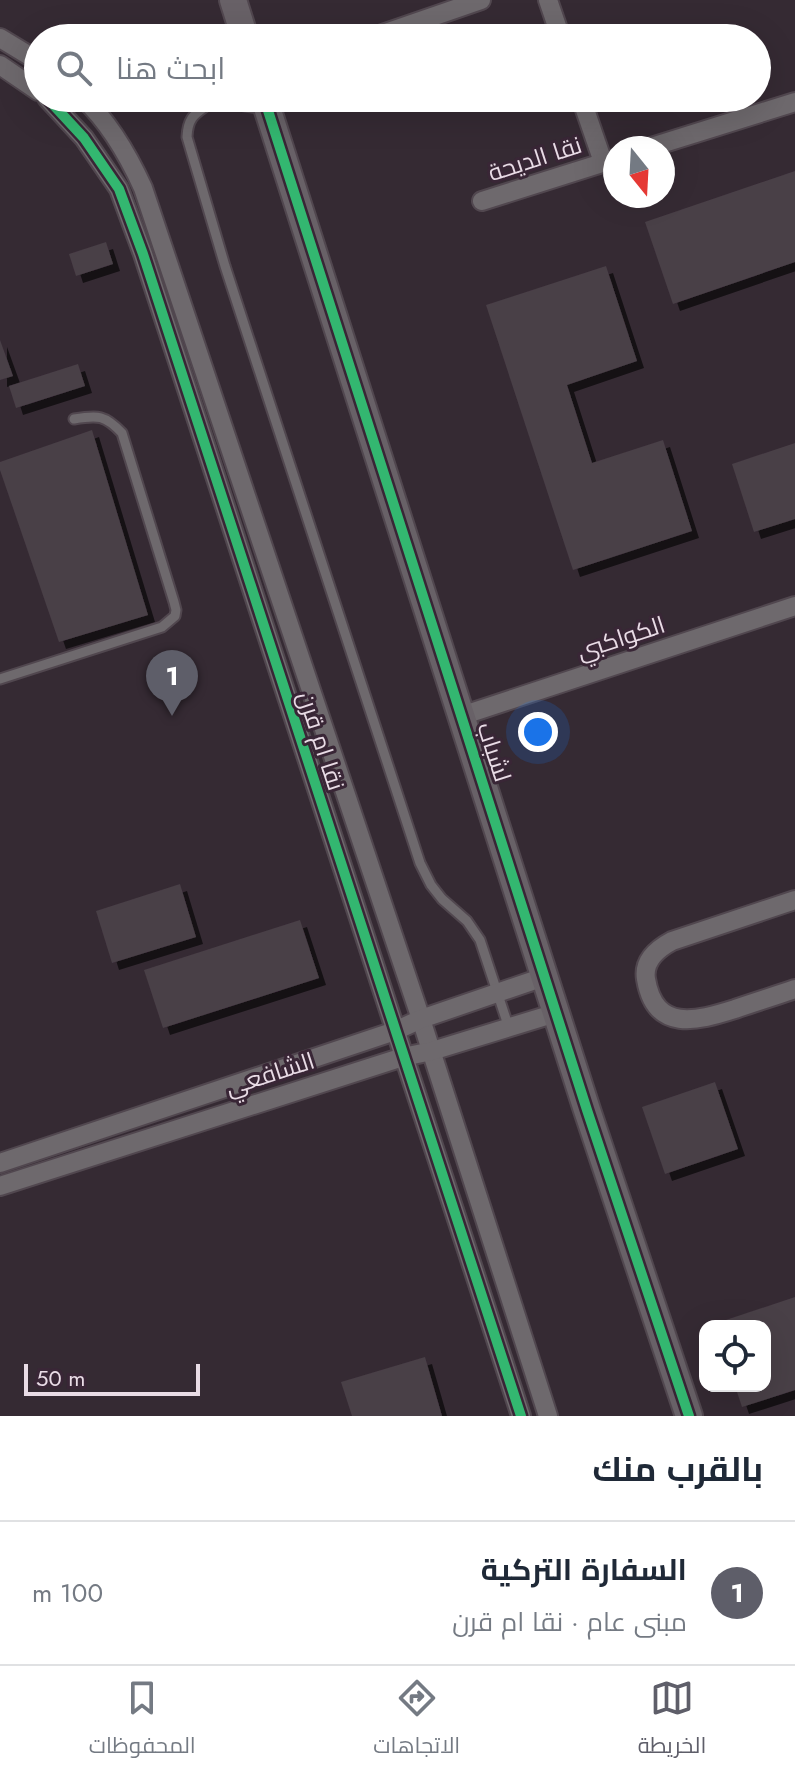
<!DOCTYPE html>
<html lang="ar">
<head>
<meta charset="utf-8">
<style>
	body { margin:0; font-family:Jost,Cairo,sans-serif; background:#f2f2f3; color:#1f2937; direction:rtl }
	.controls { position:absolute; right:24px; bottom:24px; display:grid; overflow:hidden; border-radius:16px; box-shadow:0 8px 32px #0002 }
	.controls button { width:72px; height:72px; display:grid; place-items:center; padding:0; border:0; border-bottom:2px solid #e0e1e3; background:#fff; color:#1f2937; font:40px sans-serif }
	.compass { position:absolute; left:603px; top:136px; width:72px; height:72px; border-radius:50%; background:#fff; box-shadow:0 8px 32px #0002; rotate:162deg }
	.scale { position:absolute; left:24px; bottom:20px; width:176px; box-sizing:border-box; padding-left:8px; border:4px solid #e9dce6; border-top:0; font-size:22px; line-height:28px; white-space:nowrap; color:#e9dce6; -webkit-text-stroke:6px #392636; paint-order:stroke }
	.you { position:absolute; left:538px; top:732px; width:28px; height:28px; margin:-20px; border:6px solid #fff; border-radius:50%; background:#1a73e8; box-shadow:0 0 0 12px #1a73e833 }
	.badge { display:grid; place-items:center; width:52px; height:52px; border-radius:50%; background:#5e5e69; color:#fff; font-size:26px; font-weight:700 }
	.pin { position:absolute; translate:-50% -66px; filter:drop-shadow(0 2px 4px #0008) }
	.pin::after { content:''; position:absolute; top:42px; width:28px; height:24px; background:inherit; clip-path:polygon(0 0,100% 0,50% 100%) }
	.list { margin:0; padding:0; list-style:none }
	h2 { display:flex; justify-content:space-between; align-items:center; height:104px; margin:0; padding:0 32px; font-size:34px }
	h2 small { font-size:26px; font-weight:400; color:#747a83 }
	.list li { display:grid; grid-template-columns:52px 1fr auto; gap:24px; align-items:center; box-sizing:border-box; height:144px; padding:0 32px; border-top:2px solid #e0e1e3 }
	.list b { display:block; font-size:30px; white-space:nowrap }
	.list p { margin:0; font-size:26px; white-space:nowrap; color:#747a83 }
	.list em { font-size:26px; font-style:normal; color:#747a83 }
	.icon { flex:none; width:44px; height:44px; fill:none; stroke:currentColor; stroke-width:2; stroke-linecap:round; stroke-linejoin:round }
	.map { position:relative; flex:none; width:795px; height:1416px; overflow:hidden; direction:ltr }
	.search { position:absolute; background:#fff; box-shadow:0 8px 32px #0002; left:24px; right:24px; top:24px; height:88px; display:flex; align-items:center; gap:20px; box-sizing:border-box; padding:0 28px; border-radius:44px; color:#747a83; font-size:30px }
	.sheet { height:248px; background:#fff }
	nav { display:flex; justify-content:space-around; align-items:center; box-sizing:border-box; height:112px; border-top:2px solid #e0e1e3; background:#fff; font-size:22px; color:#747a83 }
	nav a { display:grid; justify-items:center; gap:4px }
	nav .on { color:#5e5e69 }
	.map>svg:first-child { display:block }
	.building { fill:#493f47; filter:url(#shadow) }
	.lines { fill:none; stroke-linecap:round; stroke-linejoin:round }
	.lane-casing { stroke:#51474f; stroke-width:13 }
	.street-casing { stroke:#51474f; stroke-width:22 }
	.secondary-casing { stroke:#51474f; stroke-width:30 }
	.lane { stroke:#6e696d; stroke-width:9 }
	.street { stroke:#6e696d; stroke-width:18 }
	.secondary { stroke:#686167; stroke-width:26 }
	.cycleway-casing { stroke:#392636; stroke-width:15 }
	.cycleway { stroke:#33b770; stroke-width:10 }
	.labels { text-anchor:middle; stroke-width:6; stroke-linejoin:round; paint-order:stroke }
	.street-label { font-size:24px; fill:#e9dce6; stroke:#392636 }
</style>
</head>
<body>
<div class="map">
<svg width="795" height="1416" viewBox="0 0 795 1416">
	<defs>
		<filter id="shadow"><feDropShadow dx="7" dy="7" stdDeviation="0" flood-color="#0009"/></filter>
	</defs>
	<rect width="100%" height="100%" fill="#352a33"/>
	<g class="building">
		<polygon points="795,171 795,262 673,304 645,222"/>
		<polygon points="106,242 113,264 76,276 69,254"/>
		<polygon points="606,266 637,361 567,385 592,463 663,440 692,531 573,570 486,305"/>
		<polygon points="0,340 13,376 0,380"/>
		<polygon points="78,364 85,386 16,408 9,386"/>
		<polygon points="92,430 148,615 59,642 0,470 0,462"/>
		<polygon points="795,443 795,519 754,532 732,464"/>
		<polygon points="180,884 196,937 112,963 96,911"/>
		<polygon points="300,920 319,978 163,1028 144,970"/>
		<polygon points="715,1082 738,1149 665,1174 642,1107"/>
		<polygon points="795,1297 795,1390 742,1407 735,1386 765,1386 765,1326 711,1325"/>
		<polygon points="425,1357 442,1416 352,1416 341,1382"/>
	</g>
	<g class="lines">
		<defs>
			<g id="lane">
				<path d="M216 98C200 113 188 112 187 137L225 266 420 863 431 885 442 899 467 921 480 940 509 1028"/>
				<polyline points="214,101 264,109"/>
				<path d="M0 679 162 627 175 616 176 610 174 602 122 433C105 415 98 415 74 419"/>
			</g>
			<g id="street">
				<polyline points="548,0 561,38"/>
				<polyline points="0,38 38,61"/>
				<polyline points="371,38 481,0"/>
				<polyline points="0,65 38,91"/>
				<polyline points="47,98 84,138 119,189 143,254 521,1416"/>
				<path d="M83 98C110 123 128 155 143 188L421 1019 548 1416"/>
				<polyline points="581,98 603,162"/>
				<polyline points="648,148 795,102"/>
				<polyline points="482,201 615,159"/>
				<polyline points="461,716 795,606"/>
				<path d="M795 900 672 941C657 949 643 961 646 979 655 1033 697 1021 735 1009 755 1002 775 996 795 989"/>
				<polyline points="0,1163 395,1031 421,1019 544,977"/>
				<polyline points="0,1186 403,1057 432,1051 556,1013"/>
			</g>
			<g id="secondary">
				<polyline points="233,0 245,38"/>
				<polyline points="264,98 587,1110 689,1416"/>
			</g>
		</defs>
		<use href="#lane" class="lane-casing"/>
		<use href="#street" class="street-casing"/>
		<use href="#secondary" class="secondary-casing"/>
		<use href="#lane" class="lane"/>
		<use href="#street" class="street"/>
		<use href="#secondary" class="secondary"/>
		<defs>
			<g id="cycleway">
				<polyline points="47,98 84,138 119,189 143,254 521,1416"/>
				<polyline points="264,98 587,1110 689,1416"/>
			</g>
		</defs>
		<use href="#cycleway" class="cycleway-casing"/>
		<use href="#cycleway" class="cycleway"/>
	</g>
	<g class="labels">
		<g class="street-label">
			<text transform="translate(535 159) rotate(-18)" y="8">نقا الديحة</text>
			<text transform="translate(621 638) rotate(-18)" y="8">الكواكبي</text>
			<text transform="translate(321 741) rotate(72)" y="8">نقا ام قرن</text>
			<text transform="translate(494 752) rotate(72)" y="8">لشباب</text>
			<text transform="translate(270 1074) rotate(-18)" y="8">الشافعي</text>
		</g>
	</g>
</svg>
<div class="controls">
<button><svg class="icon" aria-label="locate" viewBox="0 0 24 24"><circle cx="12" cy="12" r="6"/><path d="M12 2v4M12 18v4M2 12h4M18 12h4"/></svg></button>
</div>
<svg class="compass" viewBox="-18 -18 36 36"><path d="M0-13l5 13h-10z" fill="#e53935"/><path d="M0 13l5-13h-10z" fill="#747a83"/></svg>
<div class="scale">50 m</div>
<div class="you"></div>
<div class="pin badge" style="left:172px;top:716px">1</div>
<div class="search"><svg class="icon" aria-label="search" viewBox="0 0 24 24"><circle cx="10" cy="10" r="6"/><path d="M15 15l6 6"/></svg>ابحث هنا</div>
</div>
<section class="sheet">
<h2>بالقرب منك<small></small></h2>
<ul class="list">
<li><span class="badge">1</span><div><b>السفارة التركية</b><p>مبنى عام · نقا ام قرن</p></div><em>100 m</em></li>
</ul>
</section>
<nav>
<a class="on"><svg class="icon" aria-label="map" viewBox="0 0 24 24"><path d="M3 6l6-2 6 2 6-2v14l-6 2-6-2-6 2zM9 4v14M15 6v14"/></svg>الخريطة</a>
<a><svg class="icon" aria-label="directions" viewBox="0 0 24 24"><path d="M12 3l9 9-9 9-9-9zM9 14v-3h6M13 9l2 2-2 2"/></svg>الاتجاهات</a>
<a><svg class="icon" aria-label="saved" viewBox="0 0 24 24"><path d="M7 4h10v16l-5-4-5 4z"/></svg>المحفوظات</a>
</nav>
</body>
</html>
